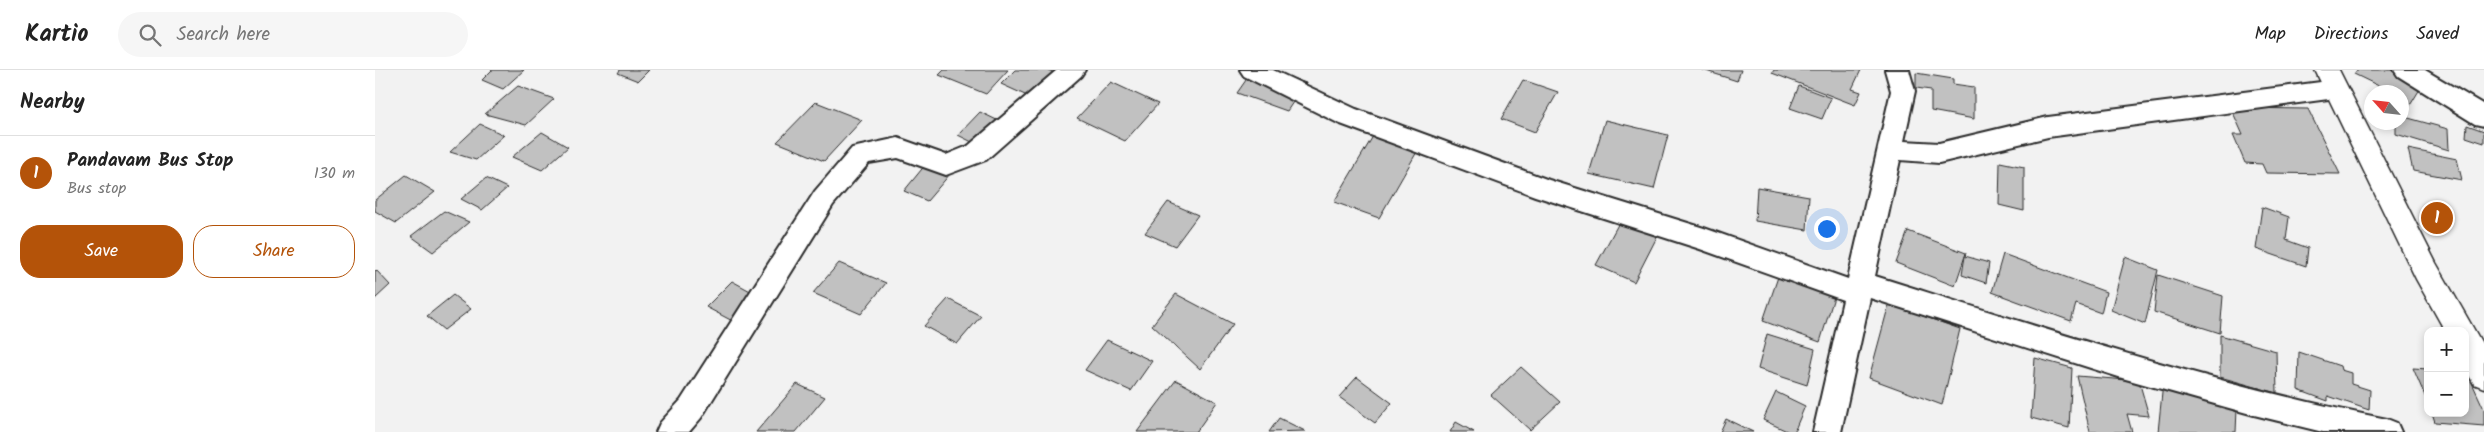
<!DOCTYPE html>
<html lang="en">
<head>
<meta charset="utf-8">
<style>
	body { margin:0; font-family:Kalam,sans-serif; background:#f6f6f6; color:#222 }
	.controls { position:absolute; right:15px; bottom:15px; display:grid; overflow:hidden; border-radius:10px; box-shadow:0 2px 8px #0003 }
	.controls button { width:45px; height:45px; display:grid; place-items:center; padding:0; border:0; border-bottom:1px solid #e0e0e0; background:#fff; color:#222; font:25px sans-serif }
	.compass { position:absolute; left:1989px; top:15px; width:45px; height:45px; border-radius:50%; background:#fff; box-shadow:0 2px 8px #0003; rotate:297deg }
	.you { position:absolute; left:1451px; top:158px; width:18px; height:18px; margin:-12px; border:4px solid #fff; border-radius:50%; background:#1a73e8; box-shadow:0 0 0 8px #1a73e833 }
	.badge { display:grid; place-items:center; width:32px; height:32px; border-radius:50%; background:#b45309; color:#fff; font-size:16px; font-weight:700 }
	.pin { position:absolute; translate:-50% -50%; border:2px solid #fff; box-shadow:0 1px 5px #0006 }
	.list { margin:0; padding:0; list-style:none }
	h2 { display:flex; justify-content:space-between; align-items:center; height:65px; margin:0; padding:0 20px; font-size:21px }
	h2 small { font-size:16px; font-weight:400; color:#767676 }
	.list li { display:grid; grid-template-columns:32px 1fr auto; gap:15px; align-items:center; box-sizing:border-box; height:75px; padding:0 20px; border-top:1px solid #e0e0e0 }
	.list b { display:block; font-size:19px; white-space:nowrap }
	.list p { margin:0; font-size:16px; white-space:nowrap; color:#767676 }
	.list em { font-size:16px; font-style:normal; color:#767676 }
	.actions { display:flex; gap:10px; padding:15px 20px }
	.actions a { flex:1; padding:11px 0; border:1px solid #b45309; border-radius:20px; text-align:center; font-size:18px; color:#b45309 }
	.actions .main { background:#b45309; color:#fff }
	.icon { flex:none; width:28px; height:28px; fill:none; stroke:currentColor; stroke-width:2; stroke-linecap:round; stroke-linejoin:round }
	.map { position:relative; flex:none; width:2109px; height:362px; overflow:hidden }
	header { display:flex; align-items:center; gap:30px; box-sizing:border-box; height:70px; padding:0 25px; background:#fff; border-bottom:1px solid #e0e0e0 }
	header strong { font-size:24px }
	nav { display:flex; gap:28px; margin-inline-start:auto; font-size:18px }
	.search { width:350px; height:45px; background:#f6f6f6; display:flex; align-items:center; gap:12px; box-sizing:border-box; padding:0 18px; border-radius:28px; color:#767676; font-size:19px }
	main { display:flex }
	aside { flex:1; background:#fff }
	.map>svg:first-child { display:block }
	.building { fill:#c1c1c1; stroke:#2b2b2b }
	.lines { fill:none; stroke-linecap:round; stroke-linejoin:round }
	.minor-casing { stroke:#2b2b2b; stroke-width:4 }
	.secondary-casing { stroke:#2b2b2b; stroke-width:3 }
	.minor { fill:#fff; fill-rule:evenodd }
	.secondary { fill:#fff; fill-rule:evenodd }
</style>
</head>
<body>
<header>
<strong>Kartio</strong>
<div class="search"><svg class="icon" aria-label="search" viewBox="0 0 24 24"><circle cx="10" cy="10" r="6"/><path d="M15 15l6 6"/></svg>Search here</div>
<nav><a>Map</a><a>Directions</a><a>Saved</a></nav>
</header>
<main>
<aside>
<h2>Nearby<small></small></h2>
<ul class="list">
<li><span class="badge">1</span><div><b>Pandavam Bus Stop</b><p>Bus stop</p></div><em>130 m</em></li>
</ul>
<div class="actions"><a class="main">Save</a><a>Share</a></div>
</aside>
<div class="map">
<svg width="2109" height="362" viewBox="0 0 2109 362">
	<rect width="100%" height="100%" fill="#f2f2f2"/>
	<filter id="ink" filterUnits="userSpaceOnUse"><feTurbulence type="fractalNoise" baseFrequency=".02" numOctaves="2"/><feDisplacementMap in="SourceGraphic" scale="10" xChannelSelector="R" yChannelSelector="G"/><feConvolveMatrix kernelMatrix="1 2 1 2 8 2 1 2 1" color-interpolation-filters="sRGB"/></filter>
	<g filter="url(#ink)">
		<g class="building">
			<polygon points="117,0 149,0 128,19 107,10"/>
			<polygon points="245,0 274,0 263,11 243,3"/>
			<polygon points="569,0 633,0 611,24 564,5"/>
			<polygon points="640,0 673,0 685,5 661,30 626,14"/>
			<polygon points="878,0 895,0 931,13 912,41 862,23"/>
			<polygon points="1328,0 1366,0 1362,11"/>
			<polygon points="1399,0 1486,0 1477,19 1486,22 1480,35 1397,3"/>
			<polygon points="1982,0 2019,0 2048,14 2031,42 2026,40 2026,22 2008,22 2010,19 1979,4"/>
			<polygon points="1541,3 1578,9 1578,14 1599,17 1599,49 1556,41 1556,20 1541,18"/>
			<polygon points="1148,10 1183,22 1160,62 1126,49"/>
			<polygon points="736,12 783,34 750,71 702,48"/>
			<polygon points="143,16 179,29 151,55 110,44"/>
			<polygon points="1424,16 1456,28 1447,49 1415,38"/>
			<polygon points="441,32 487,50 449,91 402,72"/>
			<polygon points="1856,38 1933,39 1965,104 1891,103 1887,94 1870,93 1858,65 1868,65"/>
			<polygon points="605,42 628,53 605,76 583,65"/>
			<polygon points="2026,46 2073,59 2074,80 2021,64 2021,52 2026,52"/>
			<polygon points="1230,50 1293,65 1279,119 1214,104"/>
			<polygon points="1007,51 1051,66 1004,148 959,132"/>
			<polygon points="105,54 129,65 101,90 75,82"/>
			<polygon points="2092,55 2109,61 2109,73 2091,67"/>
			<polygon points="167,62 193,77 167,100 137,87"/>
			<polygon points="2033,79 2082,89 2087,110 2038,101"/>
			<polygon points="1625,92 1649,97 1649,141 1624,135"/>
			<polygon points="551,94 575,104 552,131 529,121"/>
			<polygon points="31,105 60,122 21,153 0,141 0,130"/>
			<polygon points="111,108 132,118 107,140 86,129"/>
			<polygon points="1382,117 1434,126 1432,160 1380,151"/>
			<polygon points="793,132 823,145 800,176 770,163"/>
			<polygon points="1887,137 1914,147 1911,170 1933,178 1931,196 1881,179"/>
			<polygon points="69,141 94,152 58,182 36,166"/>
			<polygon points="1247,147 1284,163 1259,212 1221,195"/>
			<polygon points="1533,161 1591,183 1580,216 1521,193"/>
			<polygon points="1628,184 1731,222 1726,243 1701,234 1696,251 1617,222"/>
			<polygon points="1590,186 1614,193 1611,213 1587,205"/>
			<polygon points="1750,187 1783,200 1770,254 1736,240"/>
			<polygon points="464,193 511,213 486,244 438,223"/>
			<polygon points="1,200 15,215 0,229 0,201"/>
			<polygon points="1404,204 1460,224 1445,272 1388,251"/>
			<polygon points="1783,205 1848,226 1845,263 1779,242"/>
			<polygon points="357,211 390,229 365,255 331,237"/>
			<polygon points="801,224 858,254 825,299 777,255"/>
			<polygon points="78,225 96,239 69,260 52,246"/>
			<polygon points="573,229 606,246 582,274 549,256"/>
			<polygon points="1514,234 1585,259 1567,335 1494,308"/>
			<polygon points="1392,264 1440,279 1432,315 1383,299"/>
			<polygon points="1845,265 1901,281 1902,323 1845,307"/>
			<polygon points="732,270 777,291 756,321 710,300"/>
			<polygon points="1924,282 1965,296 1966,300 1976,303 1976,314 1995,320 1994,340 1953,326 1953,331 1923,320"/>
			<polygon points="1660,288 1697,298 1694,358 1656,348"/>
			<polygon points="1146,297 1185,332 1155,360 1116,325"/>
			<polygon points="2038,298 2053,299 2053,333"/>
			<polygon points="2090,302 2092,302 2109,339 2109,356 2060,352 2057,343 2090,343"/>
			<polygon points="1702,306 1764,311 1774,346 1752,344 1757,362 1715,362"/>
			<polygon points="982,307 1017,333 1000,353 964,327"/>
			<polygon points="801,310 842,332 821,362 762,362"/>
			<polygon points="1788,313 1862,339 1861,362 1783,362"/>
			<polygon points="422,314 450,327 421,362 381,362"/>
			<polygon points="1401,322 1430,336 1419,362 1414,362 1388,350"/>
			<polygon points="904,348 930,361 894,362"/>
			<polygon points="1351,349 1378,362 1345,362"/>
			<polygon points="1081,352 1099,362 1075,362"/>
		</g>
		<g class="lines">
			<defs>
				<g id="minor">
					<polygon points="682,0 710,0 706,6 611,90 571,105 523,88 494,93 458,135 326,348 314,362 281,362 285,353 306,330 440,121 477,78 523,68 571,85 593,76"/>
					<path d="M865 0H898L981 39 1174 110 1329 158 1473 209 1516 21 1510 0H1534L1540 21 1529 71 1564 73 1673 47 1961 10 1969 13 1973 19 1969 25 1961 28 1673 67 1564 93 1525 90 1500 206C1670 259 1838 314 2012 349L2022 353 2026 362H1948L1879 345 1747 308 1495 228 1466 362H1438L1468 230 1325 179 1160 126 963 53 869 6Z"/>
					<polygon points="2019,0 2050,0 2109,35 2109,56 2100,54 2023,6"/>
				</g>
				<polygon id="secondary" points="1940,0 1964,0 2061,193 2109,277 2109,318 2099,314 2090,299 2090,261 2070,261 2041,209"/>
			</defs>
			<use href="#minor" class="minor-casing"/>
			<use href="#secondary" class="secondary-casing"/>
			<use href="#minor" class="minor"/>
			<use href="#secondary" class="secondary"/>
		</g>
	</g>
</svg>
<div class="controls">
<button>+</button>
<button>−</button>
</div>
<svg class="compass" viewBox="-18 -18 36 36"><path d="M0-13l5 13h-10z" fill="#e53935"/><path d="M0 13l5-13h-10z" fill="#767676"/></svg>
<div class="you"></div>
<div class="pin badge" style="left:2062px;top:148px">1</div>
</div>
</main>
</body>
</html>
